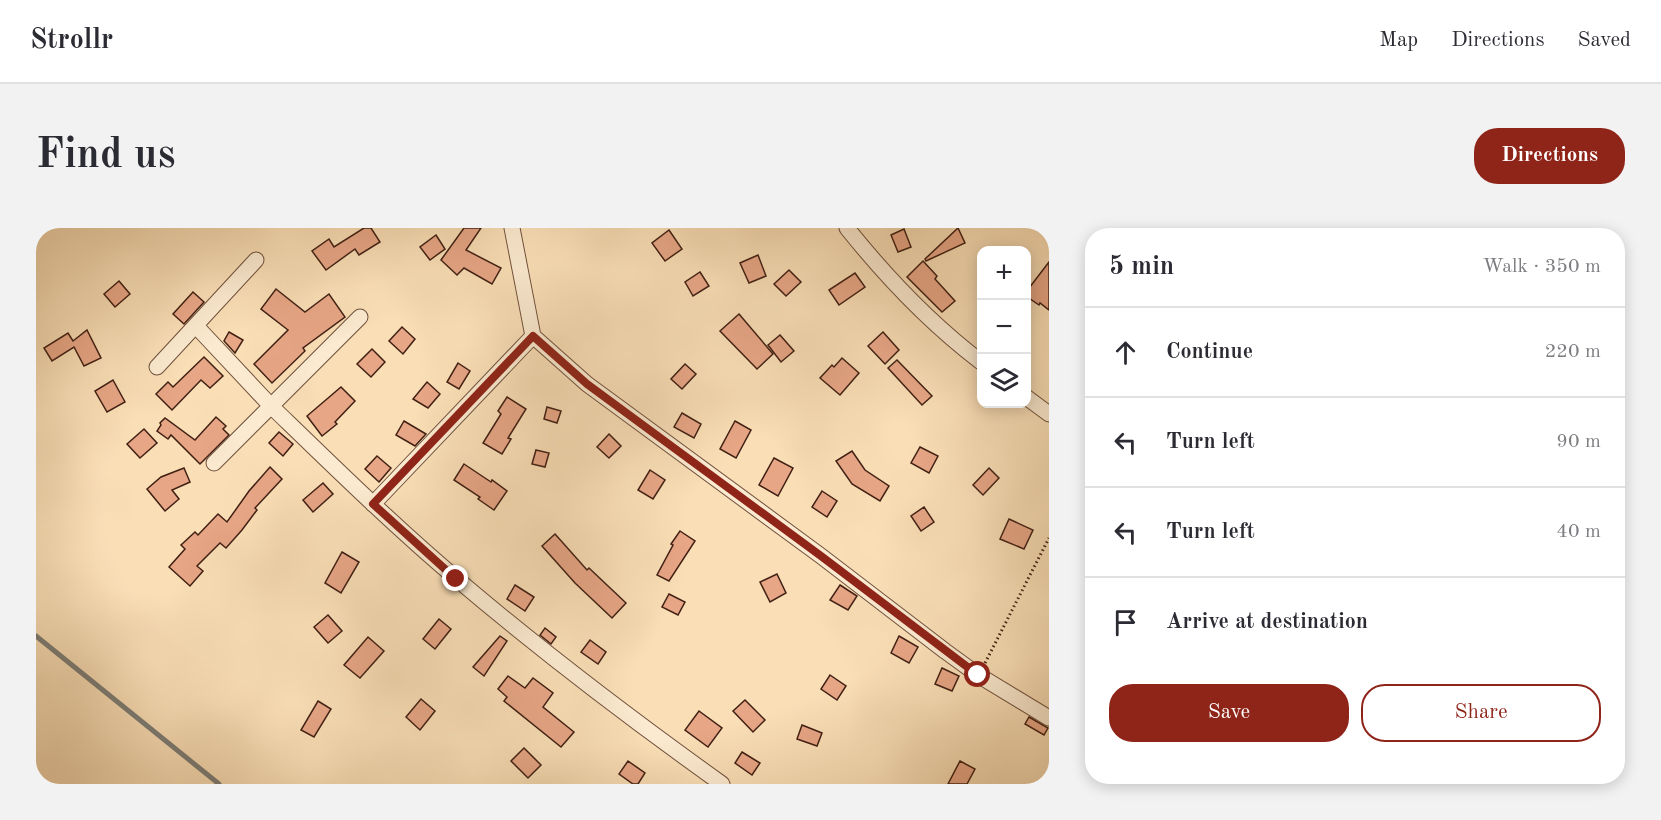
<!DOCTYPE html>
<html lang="en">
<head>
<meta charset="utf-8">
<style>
	body { margin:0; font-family:"Old Standard TT",serif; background:#f2f2f3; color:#2b2b33 }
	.controls { position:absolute; right:18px; top:18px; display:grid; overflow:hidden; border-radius:12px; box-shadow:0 3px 15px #0003 }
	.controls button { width:54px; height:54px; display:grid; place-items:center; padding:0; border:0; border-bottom:2px solid #e1e1e2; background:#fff; color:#2b2b33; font:30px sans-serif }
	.stop { position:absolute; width:18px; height:18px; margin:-14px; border:4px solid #8f2418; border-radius:50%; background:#fff }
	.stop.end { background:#8f2418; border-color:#fff; box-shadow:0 2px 6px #0008 }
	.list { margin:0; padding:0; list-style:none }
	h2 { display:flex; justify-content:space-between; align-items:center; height:78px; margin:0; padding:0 24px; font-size:26px }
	h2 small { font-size:20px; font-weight:400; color:#7c7c81 }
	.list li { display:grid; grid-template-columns:39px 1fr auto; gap:18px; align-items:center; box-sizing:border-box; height:90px; padding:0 24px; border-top:2px solid #e1e1e2 }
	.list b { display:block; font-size:22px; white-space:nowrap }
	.list em { font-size:20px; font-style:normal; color:#7c7c81 }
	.actions { display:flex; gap:12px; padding:18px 24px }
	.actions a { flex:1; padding:14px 0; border:2px solid #8f2418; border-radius:24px; text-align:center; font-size:21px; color:#8f2418 }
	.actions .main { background:#8f2418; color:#fff }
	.icon { flex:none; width:33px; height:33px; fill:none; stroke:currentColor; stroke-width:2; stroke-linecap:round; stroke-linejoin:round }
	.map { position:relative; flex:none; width:1013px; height:556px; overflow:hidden; border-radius:24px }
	header { display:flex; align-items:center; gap:36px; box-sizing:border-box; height:84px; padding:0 30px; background:#fff; border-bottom:2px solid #e1e1e2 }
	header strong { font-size:28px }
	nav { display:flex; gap:33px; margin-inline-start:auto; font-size:21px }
	.intro { display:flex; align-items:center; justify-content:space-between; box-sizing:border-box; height:144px; padding:0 36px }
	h1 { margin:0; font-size:42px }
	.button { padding:15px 27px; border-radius:24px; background:#8f2418; color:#fff; font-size:21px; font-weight:700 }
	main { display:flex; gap:36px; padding:0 36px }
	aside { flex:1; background:#fff; border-radius:24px; box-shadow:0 3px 15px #0003 }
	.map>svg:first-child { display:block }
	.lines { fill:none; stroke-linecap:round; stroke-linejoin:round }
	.stream { stroke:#7b7c76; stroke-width:5 }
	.building { fill:#e7a686; stroke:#412014; stroke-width:1.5 }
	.street-casing { stroke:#6f503c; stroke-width:17 }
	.path { stroke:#412014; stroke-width:3; stroke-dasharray:1.5 3; stroke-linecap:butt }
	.street { stroke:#fbead0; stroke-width:15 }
	.route { stroke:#8f2418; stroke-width:8 }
</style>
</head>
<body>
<header>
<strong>Strollr</strong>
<nav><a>Map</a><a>Directions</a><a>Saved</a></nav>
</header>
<div class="intro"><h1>Find us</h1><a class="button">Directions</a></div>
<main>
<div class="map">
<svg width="1013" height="556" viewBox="0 0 1013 556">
	<rect width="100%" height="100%" fill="#f9deb6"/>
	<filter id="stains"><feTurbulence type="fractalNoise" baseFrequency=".00333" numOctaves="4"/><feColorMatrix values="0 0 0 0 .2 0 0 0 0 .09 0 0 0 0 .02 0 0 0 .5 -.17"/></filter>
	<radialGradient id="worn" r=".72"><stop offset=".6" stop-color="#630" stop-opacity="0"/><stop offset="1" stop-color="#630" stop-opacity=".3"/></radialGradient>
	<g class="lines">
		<polyline class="stream" points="0,408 183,556"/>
	</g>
	<g class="building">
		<polygon points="328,0 335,0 344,14 323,27 319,21 290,42 276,23 293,11 298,19"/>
		<polygon points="428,0 445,0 430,22 465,40 456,56 428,40 421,47 405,32"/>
		<polygon points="922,0 929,15 890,33 889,31"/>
		<polygon points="868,1 875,19 862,24 855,7"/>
		<polygon points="633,2 646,21 629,33 616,15"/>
		<polygon points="400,7 409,21 394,32 384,19"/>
		<polygon points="722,27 730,48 713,55 704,35"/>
		<polygon points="887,33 901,48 899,51 919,73 906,84 871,49"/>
		<polygon points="1013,34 1013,82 1004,75 1003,77 990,68 990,64"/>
		<polygon points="753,42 765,54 750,68 738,56"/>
		<polygon points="664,44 673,58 657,68 649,54"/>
		<polygon points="819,45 829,59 803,77 793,62"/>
		<polygon points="83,53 94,66 79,79 68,66"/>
		<polygon points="240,61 269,84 293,66 309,89 267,120 269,123 236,155 218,136 252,102 225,81"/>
		<polygon points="157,64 168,74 148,96 137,86"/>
		<polygon points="703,86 737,126 721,141 684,103"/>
		<polygon points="366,99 379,111 367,126 353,113"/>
		<polygon points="51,102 65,130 48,138 38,119 16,133 8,120 32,105 37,113"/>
		<polygon points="193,104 207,112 199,125 188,113"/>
		<polygon points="847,104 863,122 849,136 832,118"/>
		<polygon points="744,107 758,123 745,134 732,117"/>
		<polygon points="336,121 349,134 335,149 321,136"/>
		<polygon points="168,129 187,148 174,160 165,152 136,182 120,166 132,154 137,159"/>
		<polygon points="806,130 823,145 804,167 784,150 796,137 798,139"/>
		<polygon points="861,132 896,168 886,177 852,140"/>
		<polygon points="422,135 434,143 423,161 411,154"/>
		<polygon points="649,136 660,146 646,161 635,151"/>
		<polygon points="77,152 89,174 71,184 59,163"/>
		<polygon points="391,154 404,166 392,180 377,171"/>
		<polygon points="305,159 319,173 299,194 301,196 286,208 271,188"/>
		<polygon points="471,169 490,181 472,210 475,211 466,226 447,215 465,186 462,183"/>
		<polygon points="511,179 525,183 521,195 508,191"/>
		<polygon points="646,185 665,196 658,210 638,199"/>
		<polygon points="180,189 190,198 187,201 193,207 164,236 135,207 132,211 121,203 125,197 124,195 129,190 159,212"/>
		<polygon points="368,193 390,206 379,218 360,207"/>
		<polygon points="699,193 715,202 700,230 684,221"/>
		<polygon points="108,201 121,215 104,230 91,216"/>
		<polygon points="243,204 257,216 247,228 233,215"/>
		<polygon points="573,206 585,218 573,230 561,219"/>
		<polygon points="884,219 902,228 893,245 875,235"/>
		<polygon points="500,222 513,225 509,239 496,236"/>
		<polygon points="816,223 829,242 853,258 844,273 816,256 800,233"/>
		<polygon points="341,228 355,240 343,254 329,241"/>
		<polygon points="738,230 757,240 742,268 723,257"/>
		<polygon points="428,236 455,254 456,252 471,263 458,282 442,271 444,269 418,252"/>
		<polygon points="234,239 246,251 219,280 221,282 206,302 190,320 184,315 161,338 167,343 154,358 133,339 149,321 145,317 159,304 162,307 182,286 191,294 213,263"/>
		<polygon points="148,240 154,254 136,262 143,271 129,283 111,261 125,249"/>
		<polygon points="953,240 963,250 947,267 937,257"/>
		<polygon points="614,242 629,252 617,271 602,262"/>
		<polygon points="287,255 297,266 277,284 267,272"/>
		<polygon points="786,263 801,273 791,289 776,279"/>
		<polygon points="888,279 898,294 885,303 875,288"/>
		<polygon points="973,291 997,302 988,321 964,311"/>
		<polygon points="644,303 659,313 633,353 621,347 637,317 635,316"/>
		<polygon points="519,306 551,342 553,340 590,375 576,390 539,355 506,318"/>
		<polygon points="306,324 323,334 305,365 289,355"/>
		<polygon points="741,346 750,365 734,374 724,354"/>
		<polygon points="479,357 498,369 489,383 471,371"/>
		<polygon points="804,357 821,368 812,382 794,372"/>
		<polygon points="633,366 649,374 642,387 626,379"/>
		<polygon points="292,387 306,403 292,415 278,399"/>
		<polygon points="403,391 415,401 399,421 387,411"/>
		<polygon points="509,400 520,409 515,416 504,407"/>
		<polygon points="464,408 471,413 448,448 437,439"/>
		<polygon points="863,408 882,419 873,435 855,425"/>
		<polygon points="332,409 348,423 324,450 308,437"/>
		<polygon points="554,412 570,424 562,436 545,424"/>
		<polygon points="906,440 923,448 916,463 899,456"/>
		<polygon points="794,447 810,458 801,472 785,461"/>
		<polygon points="472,448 489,460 497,450 517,465 507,479 538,504 525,519 468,473 471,469 462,461"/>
		<polygon points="385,471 399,483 384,502 370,489"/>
		<polygon points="709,472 729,492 717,504 697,483"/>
		<polygon points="282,473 295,481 278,509 265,502"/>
		<polygon points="663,483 686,500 672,519 649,502"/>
		<polygon points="993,489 1012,500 1008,507 989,496"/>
		<polygon points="766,497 786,505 781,518 761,511"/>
		<polygon points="488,520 505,537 492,550 475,533"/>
		<polygon points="706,524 724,535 716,547 699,535"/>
		<polygon points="592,533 609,545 602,556 597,556 583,546"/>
		<polygon points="924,533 939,541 931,556 912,556"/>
	</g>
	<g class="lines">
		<defs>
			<g id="street">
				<polyline points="476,0 497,108 551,156 785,328 909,423 942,447 1013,490"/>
				<path d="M811 0C851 50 895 96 945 134"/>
				<path d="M324 89 235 178C296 237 357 297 422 352 507 424 595 491 686 556"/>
				<polyline points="160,98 235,178 178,235"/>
				<polyline points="121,139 220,32"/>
				<polyline points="990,169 1013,186"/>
				<polyline points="337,276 497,108"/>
			</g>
		</defs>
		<use href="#street" class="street-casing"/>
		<polyline class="path" points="949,435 1013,310"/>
		<use href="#street" class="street"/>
	</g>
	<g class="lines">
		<polyline class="route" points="420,351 337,276 497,108 551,156 785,328 942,447"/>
	</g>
	<rect width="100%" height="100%" filter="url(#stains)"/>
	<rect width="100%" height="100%" fill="url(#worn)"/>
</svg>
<div class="controls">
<button>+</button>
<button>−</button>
<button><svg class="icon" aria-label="layers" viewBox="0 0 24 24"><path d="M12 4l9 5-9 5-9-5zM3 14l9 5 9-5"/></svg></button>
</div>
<div class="stop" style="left:942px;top:447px"></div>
<div class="stop end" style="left:420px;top:351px"></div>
</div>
<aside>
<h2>5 min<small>Walk · 350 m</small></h2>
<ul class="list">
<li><svg class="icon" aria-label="ahead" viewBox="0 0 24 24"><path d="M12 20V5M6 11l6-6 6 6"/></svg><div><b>Continue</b></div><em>220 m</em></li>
<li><svg class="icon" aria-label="left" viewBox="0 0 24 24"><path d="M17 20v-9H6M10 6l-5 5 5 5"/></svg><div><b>Turn left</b></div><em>90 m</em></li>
<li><svg class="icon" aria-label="left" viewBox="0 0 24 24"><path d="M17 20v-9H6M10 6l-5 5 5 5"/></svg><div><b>Turn left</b></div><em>40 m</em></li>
<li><svg class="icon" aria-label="arrive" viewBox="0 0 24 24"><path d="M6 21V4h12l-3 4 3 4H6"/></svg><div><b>Arrive at destination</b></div></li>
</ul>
<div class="actions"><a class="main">Save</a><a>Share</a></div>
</aside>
</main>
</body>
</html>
